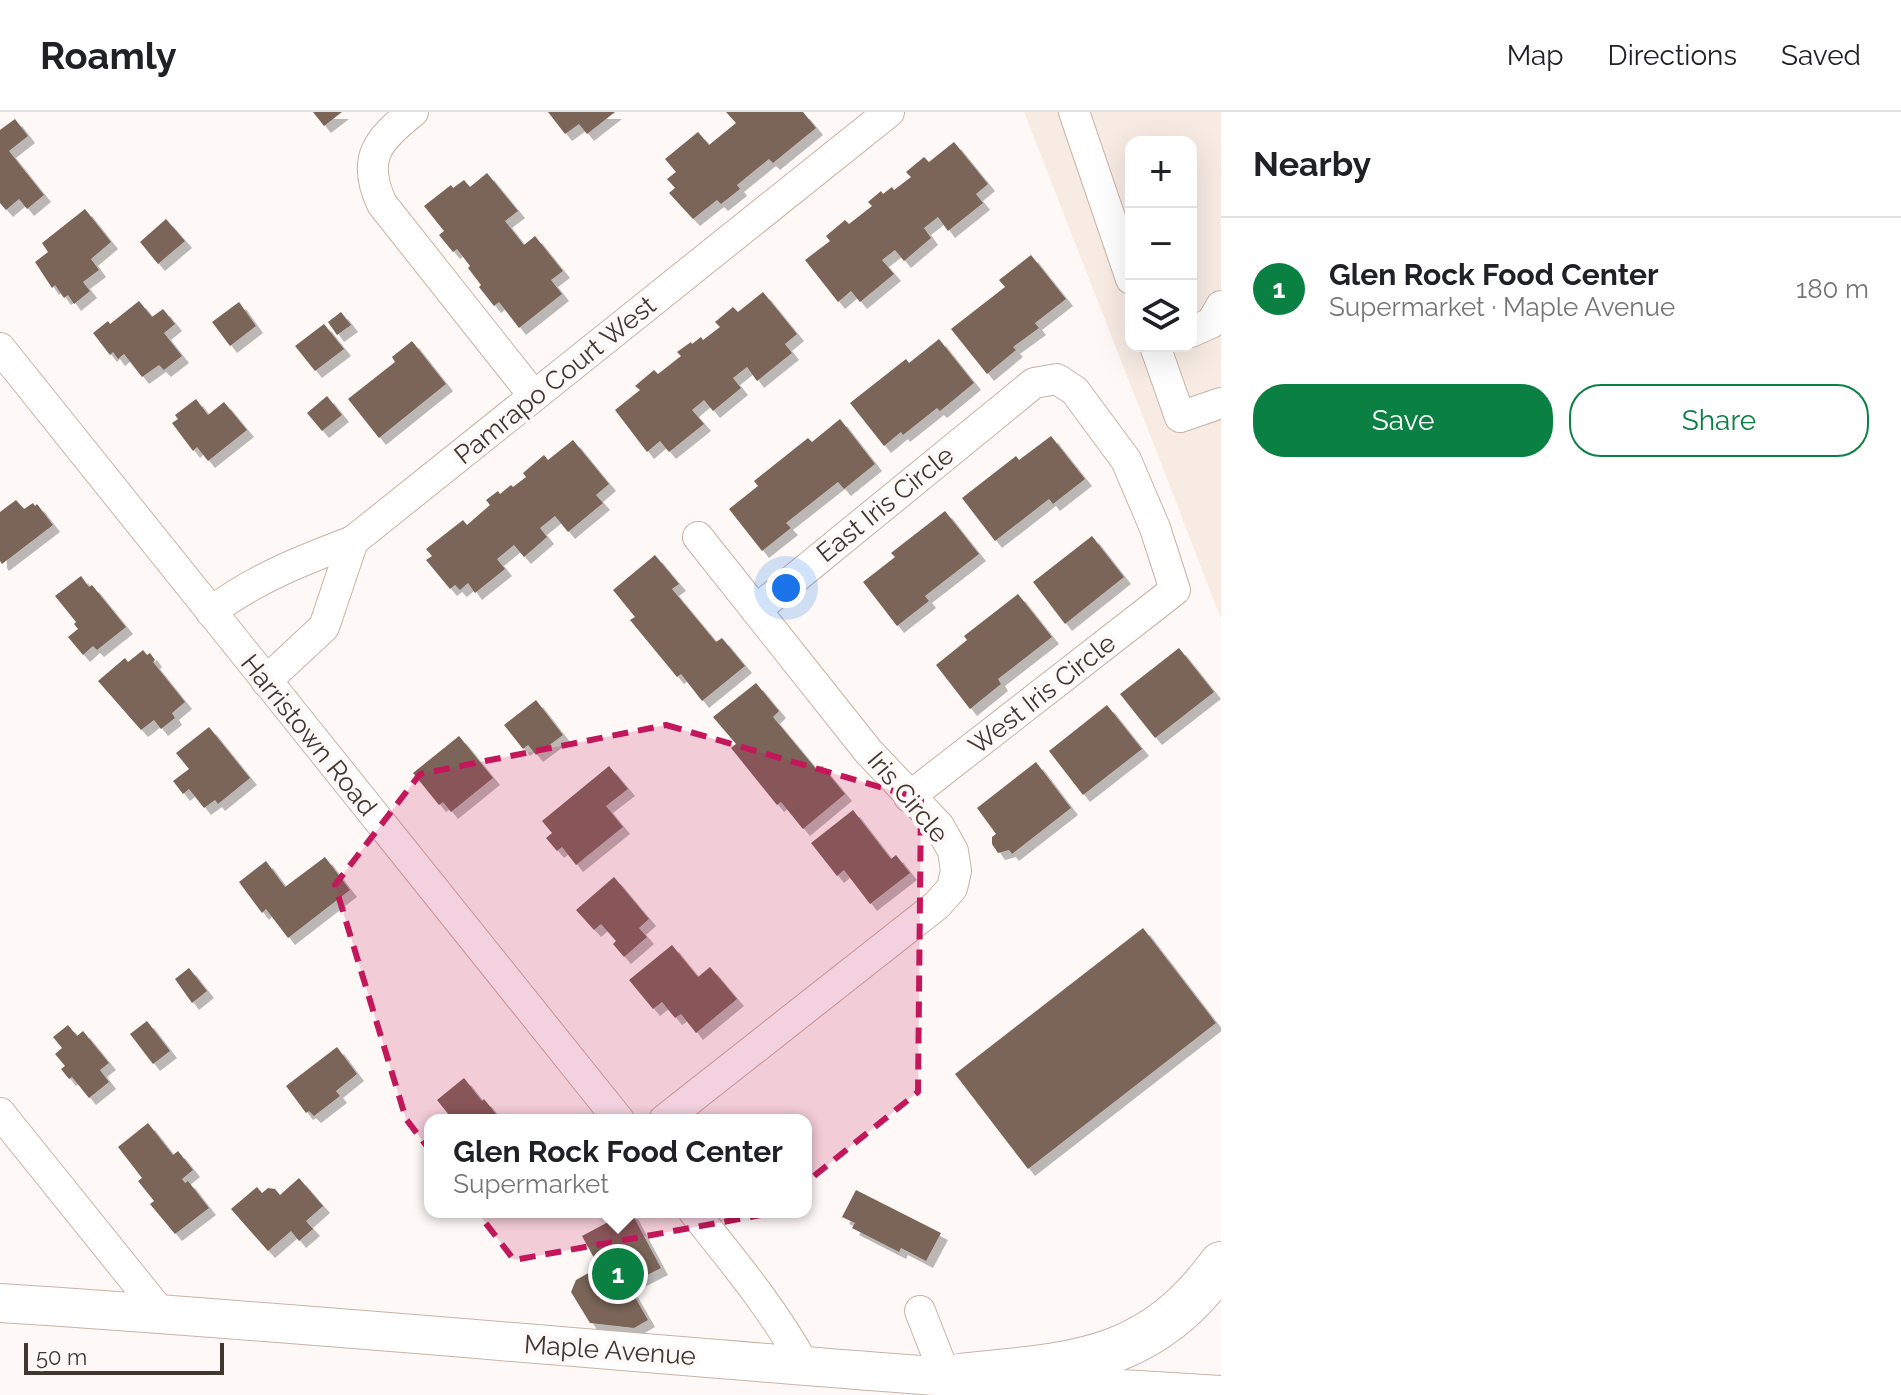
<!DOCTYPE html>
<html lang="en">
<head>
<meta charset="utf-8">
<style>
	body { margin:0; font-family:Raleway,sans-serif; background:#f2f2f2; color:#202124 }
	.controls { position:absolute; right:24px; top:24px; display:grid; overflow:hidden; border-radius:16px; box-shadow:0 8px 32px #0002 }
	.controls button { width:72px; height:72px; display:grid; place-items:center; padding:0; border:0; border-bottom:2px solid #e0e0e0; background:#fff; color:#202124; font:40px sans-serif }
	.scale { position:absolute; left:24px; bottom:20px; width:200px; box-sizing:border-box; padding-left:8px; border:4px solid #403731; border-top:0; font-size:22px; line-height:28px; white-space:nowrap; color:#403731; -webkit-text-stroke:6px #fef9f7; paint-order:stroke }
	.you { position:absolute; left:786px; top:476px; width:28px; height:28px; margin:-20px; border:6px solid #fff; border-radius:50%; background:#1a73e8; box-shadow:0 0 0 12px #1a73e833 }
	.badge { display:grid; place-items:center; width:52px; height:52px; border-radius:50%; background:#0b8043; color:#fff; font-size:26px; font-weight:700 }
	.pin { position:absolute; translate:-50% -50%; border:4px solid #fff; box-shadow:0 2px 8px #0006 }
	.popup { position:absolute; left:424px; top:1002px; width:388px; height:104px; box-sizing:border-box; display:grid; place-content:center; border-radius:16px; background:#fff; filter:drop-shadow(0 2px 6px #0005); font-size:26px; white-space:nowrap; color:#757577 }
	.popup b { font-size:30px; color:#202124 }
	.popup::after { content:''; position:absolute; left:50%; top:100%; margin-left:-16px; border:16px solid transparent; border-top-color:#fff }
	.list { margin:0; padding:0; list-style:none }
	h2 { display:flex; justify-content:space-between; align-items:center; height:104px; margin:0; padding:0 32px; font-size:34px }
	h2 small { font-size:26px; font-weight:400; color:#757577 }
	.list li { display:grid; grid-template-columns:52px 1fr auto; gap:24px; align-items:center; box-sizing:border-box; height:144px; padding:0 32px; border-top:2px solid #e0e0e0 }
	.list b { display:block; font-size:30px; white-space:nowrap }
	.list p { margin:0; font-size:26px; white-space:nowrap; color:#757577 }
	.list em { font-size:26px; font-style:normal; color:#757577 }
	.actions { display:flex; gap:16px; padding:24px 32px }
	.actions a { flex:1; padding:18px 0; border:2px solid #0b8043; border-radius:32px; text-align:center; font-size:28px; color:#0b8043 }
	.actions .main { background:#0b8043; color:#fff }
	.icon { flex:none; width:44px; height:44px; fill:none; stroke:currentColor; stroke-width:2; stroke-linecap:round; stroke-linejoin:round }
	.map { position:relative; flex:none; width:1221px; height:1283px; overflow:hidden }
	header { display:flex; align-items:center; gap:48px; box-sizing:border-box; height:112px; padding:0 40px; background:#fff; border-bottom:2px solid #e0e0e0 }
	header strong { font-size:38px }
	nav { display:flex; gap:44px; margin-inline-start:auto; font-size:28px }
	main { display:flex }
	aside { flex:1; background:#fff }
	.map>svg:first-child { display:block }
	.built { fill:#f7ebe4; fill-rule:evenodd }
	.building { fill:#7a6559; filter:url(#shadow) }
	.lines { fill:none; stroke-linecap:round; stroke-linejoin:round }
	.minor-casing { stroke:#c9b2a5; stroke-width:32 }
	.major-casing { stroke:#c9b2a5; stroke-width:40 }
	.highway-casing { stroke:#c9b2a5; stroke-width:46 }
	.minor { stroke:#fff; stroke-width:30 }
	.major { stroke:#fff; stroke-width:38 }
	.highway { stroke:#fff; stroke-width:44 }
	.marked { fill:#c2185b; fill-opacity:0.2; stroke:#c2185b; stroke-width:6; stroke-dasharray:16 10; stroke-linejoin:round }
	.labels { text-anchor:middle; stroke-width:8; stroke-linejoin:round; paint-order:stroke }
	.street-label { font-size:26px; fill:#403731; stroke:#fef9f7 }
</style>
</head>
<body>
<header>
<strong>Roamly</strong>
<nav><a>Map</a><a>Directions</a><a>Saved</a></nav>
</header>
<main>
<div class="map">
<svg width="1221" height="1283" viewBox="0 0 1221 1283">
	<defs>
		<filter id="shadow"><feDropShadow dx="7" dy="7" stdDeviation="0" flood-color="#0004"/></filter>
	</defs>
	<rect width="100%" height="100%" fill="#fef9f7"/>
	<path class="built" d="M1024 0H1221V507L1168 369ZM1131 30H1191V234H1131Z"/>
	<g class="building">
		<polygon points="313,0 342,0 324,14"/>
		<polygon points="548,0 615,0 587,22 579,12 565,22"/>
		<polygon points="726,0 803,0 816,16 773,51 769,47 737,73 740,77 721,92 717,88 693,107 669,81 675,76 667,67 676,60 665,47 698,20 709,33 736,11"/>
		<polygon points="15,7 28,24 9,39 44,83 27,97 19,87 6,98 0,91 0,18"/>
		<polygon points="954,30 988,72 976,82 983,91 948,119 938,105 924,116 931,126 904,149 895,138 882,148 894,162 860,190 851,179 838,190 805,148 830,129 826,124 845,108 849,112 872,94 868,90 881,79 883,82 892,75 894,78 911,65 906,60 924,45 929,50"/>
		<polygon points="487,61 518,99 505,109 524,133 535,124 563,159 551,168 562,182 519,216 499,190 494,194 479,175 481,173 468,156 470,154 457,137 453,140 439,123 444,119 424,94 451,73 453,76 464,68 470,75"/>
		<polygon points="85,97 111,130 91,147 99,158 83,170 90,179 74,192 68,183 64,186 55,173 52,176 35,150 48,140 42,131"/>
		<polygon points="166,107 185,129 158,152 140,130"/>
		<polygon points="1031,143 1066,187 1035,211 1039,216 1013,235 1016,238 987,262 951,217 1005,175 999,168"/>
		<polygon points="763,180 797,222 785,232 792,241 757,269 747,255 733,266 741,276 713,299 704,288 692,298 704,312 669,340 660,329 647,340 615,298 640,278 635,274 654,258 658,262 681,244 677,240 691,230 692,232 701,225 703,228 720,215 715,210 733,195 738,200"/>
		<polygon points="139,189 152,205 163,197 175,212 164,221 182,244 164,258 159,253 142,265 124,242 118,247 113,240 110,243 93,221 108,209 110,212"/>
		<polygon points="239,190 256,214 230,234 212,210"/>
		<polygon points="341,200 351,213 337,223 328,210"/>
		<polygon points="324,212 344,237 315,259 295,234"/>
		<polygon points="939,227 974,271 940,299 937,296 903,323 901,320 884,334 850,291 906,247 909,251"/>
		<polygon points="412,229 446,272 379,326 348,287 395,250 392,245"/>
		<polygon points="327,284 342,303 322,319 307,301"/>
		<polygon points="196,287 208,303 224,290 247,318 208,349 197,335 193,339 172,311 178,307 175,303"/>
		<polygon points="840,307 875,352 844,377 838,370 786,411 791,416 762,439 729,397 758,374 754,369 808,326 812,330"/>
		<polygon points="1051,324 1085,367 1053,392 1049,387 995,429 962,386 1016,344 1019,348"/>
		<polygon points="573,328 609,372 596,383 603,391 568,420 555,404 540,416 547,425 524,445 514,433 497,447 505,457 475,481 468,471 460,478 455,473 450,477 426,448 432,444 426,437 463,408 467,413 490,393 486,388 498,379 500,382 511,373 513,375 526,365 523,361 544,343 548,348"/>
		<polygon points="16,388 24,397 33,391 35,394 37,392 53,413 2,452 0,449 0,400"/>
		<polygon points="945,399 979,442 925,484 929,489 897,514 863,470 895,445 891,441"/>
		<polygon points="1092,424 1124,465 1065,512 1033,470"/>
		<polygon points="655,443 679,472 672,477 716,530 722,526 745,554 702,589 681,562 677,565 630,508 635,505 613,478"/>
		<polygon points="81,464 89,475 92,473 126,515 97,538 93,534 83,543 68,525 78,517 74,512 76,510 55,484"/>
		<polygon points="1018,482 1052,525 998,567 1001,572 970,597 936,553 967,528 964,524"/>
		<polygon points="1179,536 1214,580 1155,626 1120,582"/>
		<polygon points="143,538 147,543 150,541 155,548 153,550 185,590 172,601 175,606 161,617 154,608 141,618 98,569 125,546 128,550"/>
		<polygon points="756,571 779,599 773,605 817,658 822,654 845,682 803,717 781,690 777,693 731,636 736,632 713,605"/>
		<polygon points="536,588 563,623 536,643 528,633 523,637 504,613"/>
		<polygon points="1107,593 1142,637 1083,683 1049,639"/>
		<polygon points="209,615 250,666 218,692 215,688 204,696 189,677 183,682 173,669 189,657 176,641"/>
		<polygon points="459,624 493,666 451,700 443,690 439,693 413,661"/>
		<polygon points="1036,650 1071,696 1012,742 1009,738 998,741 992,732 992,725 996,722 977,696"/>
		<polygon points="609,654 628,677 606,694 623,715 576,753 562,735 557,739 546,726 552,721 542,709"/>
		<polygon points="853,698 891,747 896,743 910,761 870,792 844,758 837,764 811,731"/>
		<polygon points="325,745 350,778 288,826 266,797 262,801 239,770 266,749 285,775"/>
		<polygon points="614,765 649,807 639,816 647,825 624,845 613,832 616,829 601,812 594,818 576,798"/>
		<polygon points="1143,816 1216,911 1028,1057 955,962"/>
		<polygon points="672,833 698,865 710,855 737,887 696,921 681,902 675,906 662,890 653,897 629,868"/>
		<polygon points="189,856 207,879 192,891 175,867"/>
		<polygon points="147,909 170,939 153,952 130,922"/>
		<polygon points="68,913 77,924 83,919 109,951 100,958 109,970 89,986 72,965 69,967 61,957 65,954 55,942 62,936 53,925"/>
		<polygon points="337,935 357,962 336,979 340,984 314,1004 309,999 306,1001 286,974"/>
		<polygon points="464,966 482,989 484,987 501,1008 453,1008 437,988"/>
		<polygon points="148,1011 173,1043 178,1039 193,1058 182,1067 185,1071 188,1069 209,1096 175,1122 150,1092 154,1089 138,1069 142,1066 118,1035"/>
		<polygon points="299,1066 323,1094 306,1109 313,1117 299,1129 291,1119 268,1139 231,1097 257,1075 262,1081 268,1076 275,1077 280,1083"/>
		<polygon points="856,1078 941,1121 926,1149 901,1136 899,1140 852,1116 855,1111 842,1105"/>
		<polygon points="627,1100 631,1100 661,1156 628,1173 648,1208 634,1216 590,1211 571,1180 576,1168 599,1155 582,1124"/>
	</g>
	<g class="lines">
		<defs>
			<g id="minor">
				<path d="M413 0C377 28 361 47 382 92L534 284"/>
				<polyline points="1074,0 1131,167"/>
				<polyline points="1191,220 1211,211 1221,194"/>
				<polyline points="1155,234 1180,305 1221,291"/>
				<polyline points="0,236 619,1008"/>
				<polyline points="756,498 1034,271 1057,267 1075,279 1126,348 1155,416 1175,478 909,685"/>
				<path d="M211 500C254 467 303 448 353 429"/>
				<polyline points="266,569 324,515 353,429 889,0"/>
				<polyline points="0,1001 161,1201"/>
				<polyline points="664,1008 937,793 952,776 956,759 953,739 939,714 868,639 698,425"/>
				<path d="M694 1100C733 1149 774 1198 804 1253"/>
				<polyline points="920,1199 945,1263"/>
			</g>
			<path id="major" d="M0 1191C407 1217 813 1260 1221 1283"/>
			<path id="highway" d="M960 1264C1074 1252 1148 1252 1221 1152"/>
		</defs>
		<use href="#minor" class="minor-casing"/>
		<use href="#major" class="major-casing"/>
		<use href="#highway" class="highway-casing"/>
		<use href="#minor" class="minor"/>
		<use href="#major" class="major"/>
		<use href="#highway" class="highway"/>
	</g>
	<path class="marked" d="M666 613 921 687 918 980 767 1102 514 1148 406 1007 335 773 420 662Z"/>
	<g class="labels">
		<g class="street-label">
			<text transform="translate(555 268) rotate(-39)" y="9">Pamrapo Court West</text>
			<text transform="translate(885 392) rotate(-39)" y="9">East Iris Circle</text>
			<text transform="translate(1042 582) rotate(-38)" y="9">West Iris Circle</text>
			<text transform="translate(309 623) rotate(51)" y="9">Harristown Road</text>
			<text transform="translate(908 685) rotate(50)" y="9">Iris Circle</text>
			<text transform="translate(610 1238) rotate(4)" y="9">Maple Avenue</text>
		</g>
	</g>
</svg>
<div class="controls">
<button>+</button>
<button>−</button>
<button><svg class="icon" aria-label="layers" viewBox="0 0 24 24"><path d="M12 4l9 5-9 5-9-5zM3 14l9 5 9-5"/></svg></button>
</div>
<div class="scale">50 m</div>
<div class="you"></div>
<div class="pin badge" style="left:618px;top:1162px">1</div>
<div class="popup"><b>Glen Rock Food Center</b>Supermarket</div>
</div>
<aside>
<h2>Nearby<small></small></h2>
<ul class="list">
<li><span class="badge">1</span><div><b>Glen Rock Food Center</b><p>Supermarket · Maple Avenue</p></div><em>180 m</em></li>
</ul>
<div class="actions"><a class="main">Save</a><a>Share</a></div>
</aside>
</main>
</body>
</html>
